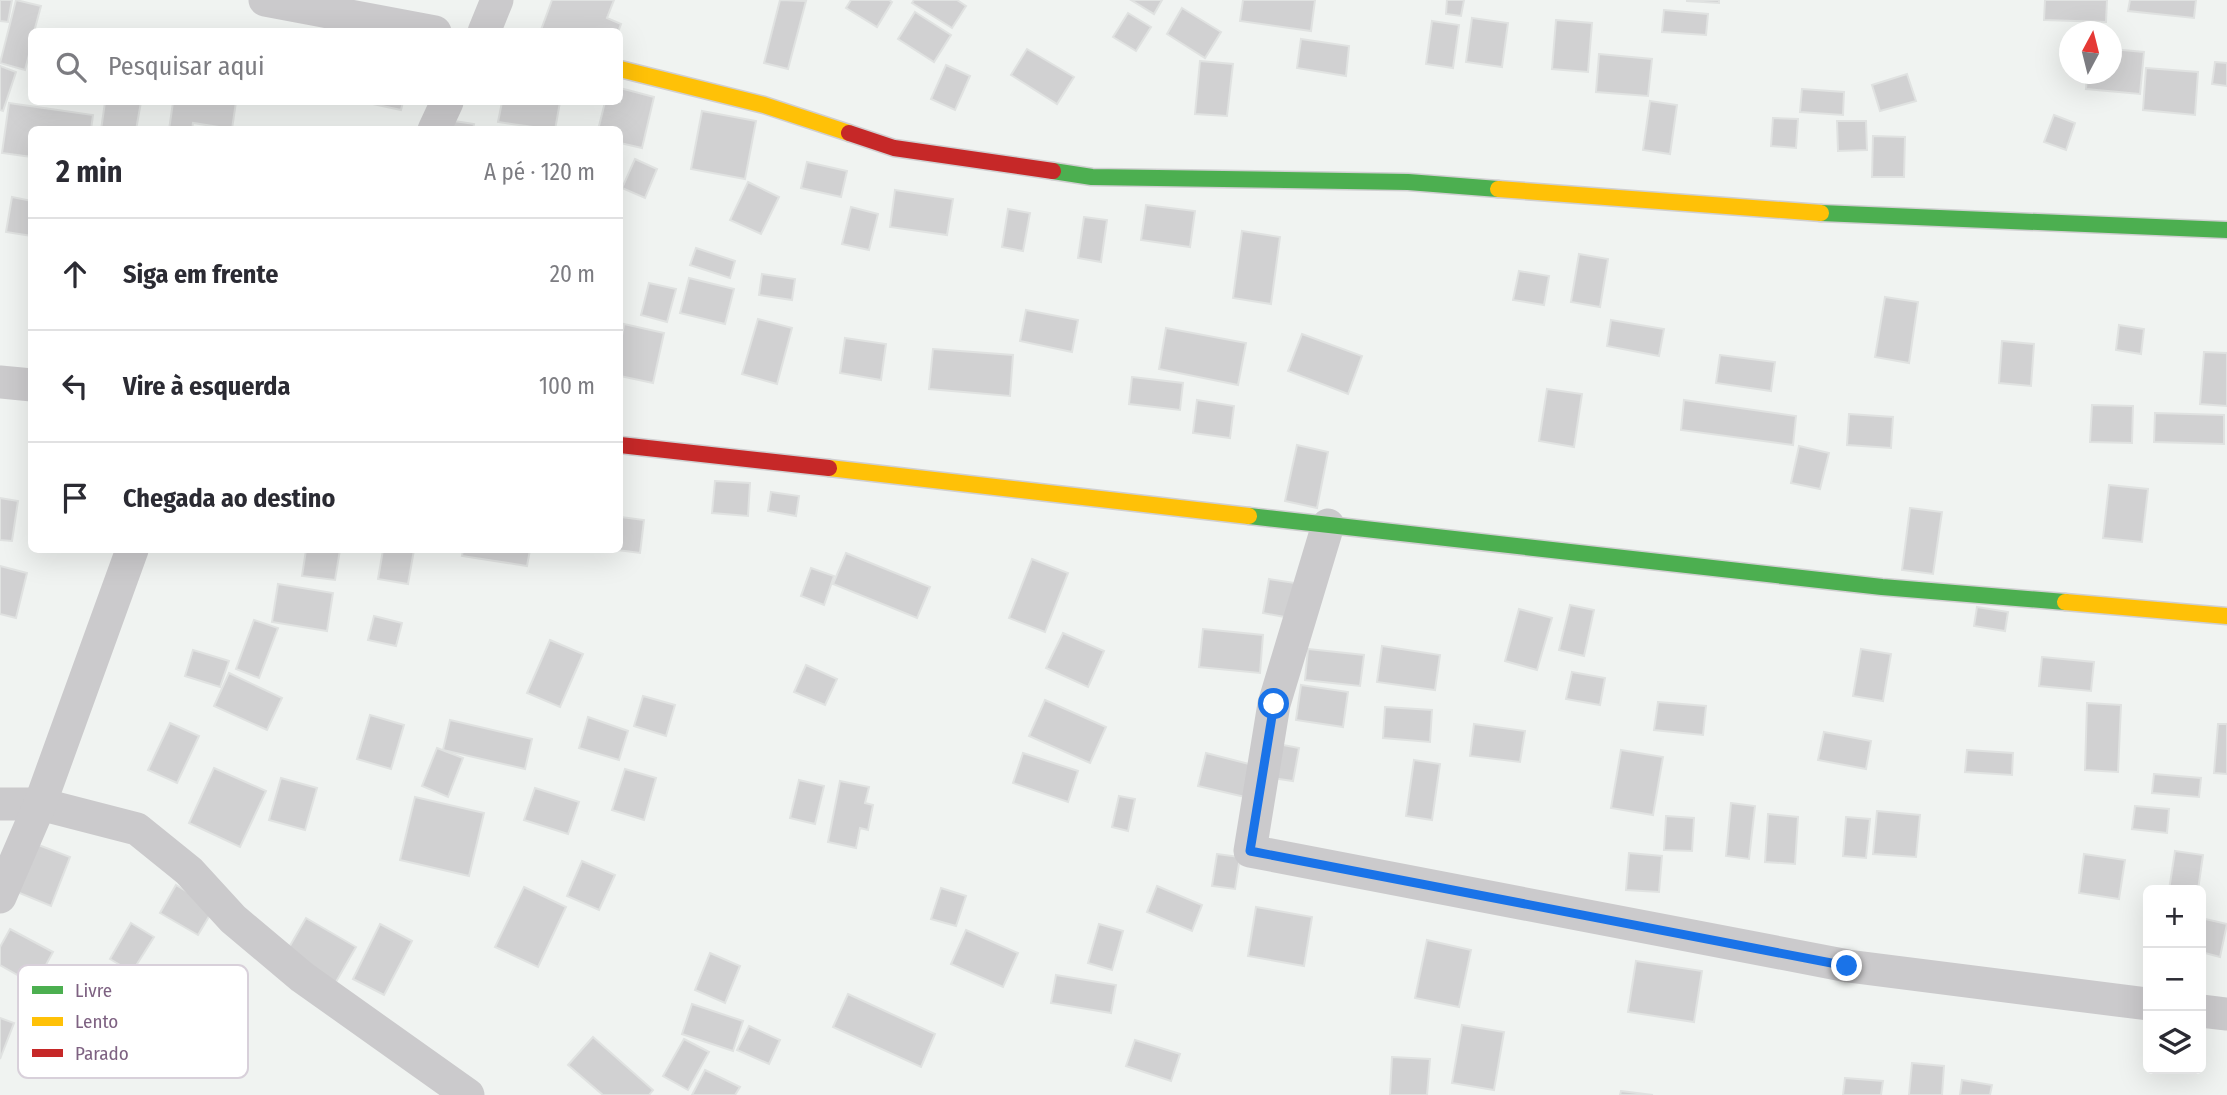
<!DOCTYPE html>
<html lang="pt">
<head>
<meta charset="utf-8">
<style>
	body { margin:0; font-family:"Fira Sans Condensed",sans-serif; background:#f2f2f3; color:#2b2b33 }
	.controls { position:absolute; right:21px; bottom:21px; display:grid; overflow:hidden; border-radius:10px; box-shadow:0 7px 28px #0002 }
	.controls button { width:63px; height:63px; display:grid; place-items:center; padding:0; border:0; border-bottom:2px solid #e1e1e2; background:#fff; color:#2b2b33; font:35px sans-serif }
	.compass { position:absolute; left:2059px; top:21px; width:63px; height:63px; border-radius:50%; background:#fff; box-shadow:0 7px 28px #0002; rotate:7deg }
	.stop { position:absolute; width:21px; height:21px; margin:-16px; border:5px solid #1a73e8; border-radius:50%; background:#fff }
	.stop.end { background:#1a73e8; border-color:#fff; box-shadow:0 2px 7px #0008 }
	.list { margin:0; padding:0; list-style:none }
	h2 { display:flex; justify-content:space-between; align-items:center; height:91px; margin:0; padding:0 28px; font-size:30px }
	h2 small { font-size:23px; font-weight:400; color:#7c7c81 }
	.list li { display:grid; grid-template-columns:46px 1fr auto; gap:21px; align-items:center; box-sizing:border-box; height:112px; padding:0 28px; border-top:2px solid #e1e1e2 }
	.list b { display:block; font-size:26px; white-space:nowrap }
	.list em { font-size:23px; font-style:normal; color:#7c7c81 }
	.icon { flex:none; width:38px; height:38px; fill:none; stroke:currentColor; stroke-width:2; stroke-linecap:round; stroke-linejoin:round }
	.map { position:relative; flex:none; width:2227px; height:1095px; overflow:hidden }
	.search { position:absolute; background:#fff; box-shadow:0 7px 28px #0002; left:28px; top:28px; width:595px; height:77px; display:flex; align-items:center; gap:18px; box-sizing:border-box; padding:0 24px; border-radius:10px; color:#7c7c81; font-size:26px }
	.panel { position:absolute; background:#fff; box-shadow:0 7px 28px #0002; left:28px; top:126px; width:595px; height:427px; border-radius:10px }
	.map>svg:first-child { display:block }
	.building { fill:#d1d1d2; stroke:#e0e2e1; stroke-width:2 }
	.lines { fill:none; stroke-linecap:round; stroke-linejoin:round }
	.fast-casing { stroke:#d0cfd1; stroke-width:19 }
	.slow-casing { stroke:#d0cfd1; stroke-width:19 }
	.jam-casing { stroke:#d0cfd1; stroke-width:19 }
	.street { stroke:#cbcacc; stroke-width:33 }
	.fast { stroke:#4caf50; stroke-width:16 }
	.slow { stroke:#ffc107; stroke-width:16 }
	.jam { stroke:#c62828; stroke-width:16 }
	.route { stroke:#1a73e8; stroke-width:9 }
	.key { fill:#fff; stroke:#d8d0da; stroke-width:2 }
	.key-label { font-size:19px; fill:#7e6282 }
</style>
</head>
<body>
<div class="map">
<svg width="2227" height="1095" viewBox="0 0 2227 1095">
	<rect width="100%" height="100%" fill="#f0f3f1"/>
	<g class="building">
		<polygon points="0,0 12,0 8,22 0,21"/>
		<polygon points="16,0 41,6 34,32 32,32 32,43 25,70 0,63"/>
		<polygon points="552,0 614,0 607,18 621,24 618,32 541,30"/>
		<polygon points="780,0 806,1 788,69 764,63"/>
		<polygon points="851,0 889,0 892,2 877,27 846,8"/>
		<polygon points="914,0 957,0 966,6 952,28 912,3"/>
		<polygon points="1131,0 1162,0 1154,14"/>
		<polygon points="1243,0 1315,0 1311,31 1240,21"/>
		<polygon points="1447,0 1464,0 1461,16 1446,14"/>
		<polygon points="1687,0 1719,0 1719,3 1687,1"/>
		<polygon points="2045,0 2107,0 2106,22 2044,20"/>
		<polygon points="2130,0 2196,0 2194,18 2128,11"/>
		<polygon points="1182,8 1221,32 1205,58 1167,34"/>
		<polygon points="1664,10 1708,14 1706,35 1662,32"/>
		<polygon points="915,12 951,35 934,62 898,39"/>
		<polygon points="1128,13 1151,27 1136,51 1113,37"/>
		<polygon points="1472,18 1508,23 1502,67 1466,62"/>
		<polygon points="1556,20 1592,23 1588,72 1552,69"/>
		<polygon points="1432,21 1459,25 1453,68 1426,64"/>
		<polygon points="1301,39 1349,46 1346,76 1297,68"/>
		<polygon points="1027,49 1074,77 1057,104 1011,75"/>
		<polygon points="2112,49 2144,52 2140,94 2086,89 2087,74 2112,74"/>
		<polygon points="1599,54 1652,59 1648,96 1596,92"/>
		<polygon points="1200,61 1233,64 1227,116 1195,114"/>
		<polygon points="2215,62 2227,63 2227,86 2212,84"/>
		<polygon points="946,65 970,76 955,110 931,99"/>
		<polygon points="0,66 16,72 3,111 0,110"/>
		<polygon points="2146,68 2198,72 2195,115 2143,110"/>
		<polygon points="1907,74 1916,101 1880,111 1872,85"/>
		<polygon points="620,88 654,97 642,148 620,143 620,130 598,130 605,102 620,102"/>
		<polygon points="1802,89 1844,92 1843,115 1800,112"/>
		<polygon points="1650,101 1677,105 1670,154 1643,150"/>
		<polygon points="105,102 141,102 136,130 101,130"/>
		<polygon points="173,102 236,102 232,129 193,123 192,130 169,130"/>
		<polygon points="374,102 403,102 401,110 373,104"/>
		<polygon points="502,102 560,102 555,130 498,122"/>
		<polygon points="9,103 93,115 91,130 32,130 32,157 2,153"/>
		<polygon points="702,111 756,121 745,179 691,169"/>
		<polygon points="2054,115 2075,123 2066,150 2044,142"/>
		<polygon points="1773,118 1798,119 1796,148 1771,146"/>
		<polygon points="448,120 474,124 473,130 446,130"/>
		<polygon points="1837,121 1866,121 1867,150 1838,151"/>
		<polygon points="1873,136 1905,137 1904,177 1872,177"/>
		<polygon points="635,159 657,169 645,198 622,188"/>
		<polygon points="807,162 847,171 841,197 801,188"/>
		<polygon points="748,182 779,197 761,234 730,220"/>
		<polygon points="895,190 953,199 947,235 890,227"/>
		<polygon points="12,197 32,201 32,236 6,232"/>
		<polygon points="1146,205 1195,211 1190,247 1141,240"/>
		<polygon points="851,207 878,214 869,250 842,244"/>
		<polygon points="1008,209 1030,213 1023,251 1002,247"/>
		<polygon points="1084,217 1107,220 1101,262 1078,258"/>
		<polygon points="1242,231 1280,237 1271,304 1233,298"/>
		<polygon points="696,248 735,261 730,278 690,265"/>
		<polygon points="1579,254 1608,259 1600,307 1571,302"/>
		<polygon points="1519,271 1549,276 1544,305 1513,300"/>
		<polygon points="762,274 795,279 792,300 759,295"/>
		<polygon points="689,278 734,289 725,324 680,313"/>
		<polygon points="649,283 676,289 667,322 641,315"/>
		<polygon points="1885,297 1918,302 1909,363 1875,357"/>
		<polygon points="1026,310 1078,320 1072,352 1020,341"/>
		<polygon points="758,319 792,328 777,384 742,374"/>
		<polygon points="1611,320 1664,329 1659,356 1607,346"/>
		<polygon points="624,324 664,333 653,383 620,376 620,347"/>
		<polygon points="2119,325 2144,329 2141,354 2116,350"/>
		<polygon points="1166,328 1246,343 1238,385 1159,369"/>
		<polygon points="1302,334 1362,356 1348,394 1288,371"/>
		<polygon points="845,338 886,344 881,380 840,373"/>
		<polygon points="2002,341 2034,344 2031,386 1999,383"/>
		<polygon points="933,349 1013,355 1010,396 929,389"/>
		<polygon points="2204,352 2227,353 2227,406 2200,404"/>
		<polygon points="1720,355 1775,362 1771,391 1716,383"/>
		<polygon points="1132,377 1183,383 1180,410 1129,404"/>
		<polygon points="1547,389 1582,394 1574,447 1539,441"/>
		<polygon points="1197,400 1234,406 1230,438 1193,433"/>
		<polygon points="1684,400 1796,416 1793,445 1681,430"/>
		<polygon points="2092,405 2133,406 2132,443 2090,442"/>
		<polygon points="2155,413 2224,415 2224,444 2154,442"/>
		<polygon points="1849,414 1893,417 1891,448 1847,445"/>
		<polygon points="1297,445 1328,452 1317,508 1285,501"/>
		<polygon points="1799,446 1829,453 1820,489 1791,483"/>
		<polygon points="715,481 750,483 748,516 712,513"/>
		<polygon points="2109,485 2148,489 2142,542 2103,538"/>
		<polygon points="771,492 799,496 796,516 768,511"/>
		<polygon points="0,498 18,501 12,541 0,540"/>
		<polygon points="1910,508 1942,512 1933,574 1902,570"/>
		<polygon points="621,517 644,520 640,553 617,550 620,550"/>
		<polygon points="306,550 340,550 335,580 302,576"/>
		<polygon points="383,550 414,550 408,584 378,579"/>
		<polygon points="463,550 530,550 527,566 462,556"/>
		<polygon points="846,553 930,587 917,618 833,584"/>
		<polygon points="1032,559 1068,573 1045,632 1009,618"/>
		<polygon points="0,566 27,573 16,618 0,614"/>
		<polygon points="811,568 834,576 824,605 801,596"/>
		<polygon points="1269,579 1295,583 1290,618 1263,613"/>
		<polygon points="278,584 333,593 327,631 272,622"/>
		<polygon points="1570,605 1594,610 1584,656 1559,650"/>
		<polygon points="1977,607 2008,612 2005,631 1974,626"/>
		<polygon points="1519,609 1552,618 1537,670 1505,661"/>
		<polygon points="374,616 402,623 396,646 368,640"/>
		<polygon points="254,620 278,628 259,678 236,669"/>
		<polygon points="1203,629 1263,635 1260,673 1199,667"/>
		<polygon points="1063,633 1104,651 1088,687 1046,668"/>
		<polygon points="550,640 583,654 560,707 527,693"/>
		<polygon points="1382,646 1440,655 1435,690 1377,682"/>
		<polygon points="1308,649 1364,655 1360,686 1305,680"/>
		<polygon points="1861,649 1891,654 1883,701 1853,696"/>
		<polygon points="193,650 229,661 220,687 185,676"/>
		<polygon points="2042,657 2094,662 2091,691 2039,686"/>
		<polygon points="806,665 837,679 825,705 794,692"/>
		<polygon points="1572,672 1605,678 1600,705 1566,699"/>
		<polygon points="229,673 282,698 267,730 214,706"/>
		<polygon points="1301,685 1348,692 1343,727 1296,720"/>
		<polygon points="643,696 675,705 666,736 634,726"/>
		<polygon points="1045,700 1106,727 1090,763 1029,736"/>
		<polygon points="1658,702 1706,706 1703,735 1654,730"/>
		<polygon points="2087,703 2121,705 2118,772 2085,770"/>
		<polygon points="1385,707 1432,710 1430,742 1383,738"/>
		<polygon points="370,715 404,725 391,769 357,759"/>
		<polygon points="588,717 628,731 619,760 579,748"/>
		<polygon points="450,720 532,739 525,769 443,750"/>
		<polygon points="170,723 199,736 177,783 148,770"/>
		<polygon points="1474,724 1525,731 1520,762 1470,756"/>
		<polygon points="2218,724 2227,724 2227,774 2214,773"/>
		<polygon points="1824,732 1871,741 1866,769 1818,760"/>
		<polygon points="1278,744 1299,748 1293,781 1272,778"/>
		<polygon points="437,748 463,758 448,797 422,786"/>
		<polygon points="1621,750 1663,757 1653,815 1611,808"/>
		<polygon points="1967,750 2013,753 2012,775 1965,772"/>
		<polygon points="1023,753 1078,771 1068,802 1013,783"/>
		<polygon points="1206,753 1253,765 1245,797 1198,786"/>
		<polygon points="1414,760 1440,764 1432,820 1406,816"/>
		<polygon points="214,768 266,791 240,847 189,823"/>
		<polygon points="625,769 656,778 644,820 612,810"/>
		<polygon points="2154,774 2201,778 2199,797 2152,793"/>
		<polygon points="281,778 317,788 305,830 269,820"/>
		<polygon points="799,780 824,786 815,824 790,818"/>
		<polygon points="840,781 869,787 865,803 873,805 868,830 860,828 856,848 828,842"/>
		<polygon points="535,788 579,802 568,834 524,820"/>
		<polygon points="1119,796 1135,799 1128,831 1112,827"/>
		<polygon points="415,797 484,813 469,876 400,860"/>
		<polygon points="1731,803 1755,806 1749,859 1726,856"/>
		<polygon points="2135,806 2169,809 2167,833 2132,829"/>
		<polygon points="1877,811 1920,815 1916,857 1873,854"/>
		<polygon points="1768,814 1798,817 1795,864 1765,862"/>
		<polygon points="1666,816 1694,818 1692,851 1664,850"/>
		<polygon points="1846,817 1870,819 1866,858 1843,856"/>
		<polygon points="36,844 70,857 51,906 17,892"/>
		<polygon points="2175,851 2203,855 2198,890 2169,890"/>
		<polygon points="1629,853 1662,856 1659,892 1626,890"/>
		<polygon points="1217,854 1240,857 1235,889 1212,886"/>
		<polygon points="2084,854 2125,860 2119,899 2079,893"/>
		<polygon points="582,861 615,875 599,910 567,896"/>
		<polygon points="176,885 214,908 198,935 160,913"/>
		<polygon points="1157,886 1202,905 1192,931 1147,912"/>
		<polygon points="524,887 566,907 538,967 495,947"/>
		<polygon points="941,888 966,896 956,926 931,919"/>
		<polygon points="1256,907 1312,917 1304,966 1248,956"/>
		<polygon points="306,918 356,947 333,987 283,958"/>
		<polygon points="2201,918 2227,924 2220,957 2201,952"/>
		<polygon points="131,923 154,937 132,972 110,959"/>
		<polygon points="380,924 412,941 384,995 353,979"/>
		<polygon points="1099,924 1123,931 1112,970 1088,963"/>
		<polygon points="10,929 53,952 35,985 0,965 0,947"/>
		<polygon points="966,930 1018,953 1003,987 951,964"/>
		<polygon points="1427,940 1471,950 1459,1007 1415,998"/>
		<polygon points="710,953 740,966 725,1003 695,990"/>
		<polygon points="1636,961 1702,971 1694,1022 1628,1012"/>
		<polygon points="1056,975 1116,985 1111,1013 1051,1003"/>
		<polygon points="848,994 935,1034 921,1067 833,1027"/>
		<polygon points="692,1004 743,1021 733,1051 682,1034"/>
		<polygon points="0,1018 14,1023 0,1059"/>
		<polygon points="1462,1025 1504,1032 1494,1090 1452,1083"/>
		<polygon points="749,1026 780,1040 769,1064 737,1050"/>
		<polygon points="593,1037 653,1090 649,1095 603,1095 568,1065"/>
		<polygon points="684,1039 709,1052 688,1090 663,1076"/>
		<polygon points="1135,1040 1180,1054 1171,1081 1126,1066"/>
		<polygon points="1392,1057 1430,1059 1427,1095 1390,1095"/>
		<polygon points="1912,1063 1944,1066 1942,1095 1909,1095"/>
		<polygon points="705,1070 740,1087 735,1095 692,1095"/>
		<polygon points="1845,1078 1883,1081 1881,1095 1843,1095"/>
		<polygon points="1962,1080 1992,1085 1990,1095 1960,1095"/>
		<polygon points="1621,1091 1653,1095 1620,1095"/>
	</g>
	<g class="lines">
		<defs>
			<g id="fast">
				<polyline points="1053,171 1092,177 1408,182 1498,189"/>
				<polyline points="1821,213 2227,230"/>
				<polyline points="1249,516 1882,587 2065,602"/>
			</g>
			<g id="slow">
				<polyline points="620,69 764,105 849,133"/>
				<polyline points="1498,189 1821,213"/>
				<polyline points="829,468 1249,516"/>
				<polyline points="2065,602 2227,616"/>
			</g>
			<g id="jam">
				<polyline points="849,133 894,148 1053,171"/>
				<polyline points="620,445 829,468"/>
			</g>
		</defs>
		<use href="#fast" class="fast-casing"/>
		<use href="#slow" class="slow-casing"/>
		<use href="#jam" class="jam-casing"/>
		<g class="street">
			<polyline points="265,0 435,32"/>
			<polyline points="484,32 497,0"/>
			<polyline points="434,130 447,102"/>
			<polyline points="0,382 32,385"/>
			<polyline points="1328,525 1274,704 1250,851 1848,966 2148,1004"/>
			<polyline points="0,804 40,804 137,829 189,871 233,919 302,977 468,1095"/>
			<polyline points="0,897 40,804 132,550"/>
			<polyline points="2201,1011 2227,1014"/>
		</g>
		<use href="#fast" class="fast"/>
		<use href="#slow" class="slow"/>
		<use href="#jam" class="jam"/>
	</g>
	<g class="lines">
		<polyline class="route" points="1274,704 1250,851 1847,966"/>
	</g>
	<rect x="18" y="965" width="230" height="113" rx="10" class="key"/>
	<rect x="32" y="986" width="31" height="8" fill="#4caf50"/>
	<rect x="32" y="1017" width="31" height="9" fill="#ffc107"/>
	<rect x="32" y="1049" width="31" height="8" fill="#c62828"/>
	<g class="key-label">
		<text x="75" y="997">Livre</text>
		<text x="75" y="1028">Lento</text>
		<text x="75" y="1060">Parado</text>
	</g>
</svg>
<div class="controls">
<button>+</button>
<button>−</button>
<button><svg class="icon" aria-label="layers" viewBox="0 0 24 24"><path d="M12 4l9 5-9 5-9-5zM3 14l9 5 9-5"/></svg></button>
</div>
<svg class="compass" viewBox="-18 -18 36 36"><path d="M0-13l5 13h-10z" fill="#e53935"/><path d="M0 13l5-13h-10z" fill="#7c7c81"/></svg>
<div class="stop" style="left:1274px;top:704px"></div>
<div class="stop end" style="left:1847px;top:966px"></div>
<div class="search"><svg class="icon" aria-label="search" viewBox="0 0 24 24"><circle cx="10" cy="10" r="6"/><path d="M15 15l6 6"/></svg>Pesquisar aqui</div>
<section class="panel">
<h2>2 min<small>A pé · 120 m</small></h2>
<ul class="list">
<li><svg class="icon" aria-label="ahead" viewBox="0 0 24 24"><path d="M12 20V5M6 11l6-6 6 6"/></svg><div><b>Siga em frente</b></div><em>20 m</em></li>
<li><svg class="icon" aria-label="left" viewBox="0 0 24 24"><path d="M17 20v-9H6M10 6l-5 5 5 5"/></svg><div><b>Vire à esquerda</b></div><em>100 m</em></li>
<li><svg class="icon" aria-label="arrive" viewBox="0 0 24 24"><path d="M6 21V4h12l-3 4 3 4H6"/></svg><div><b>Chegada ao destino</b></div></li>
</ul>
</section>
</div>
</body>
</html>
